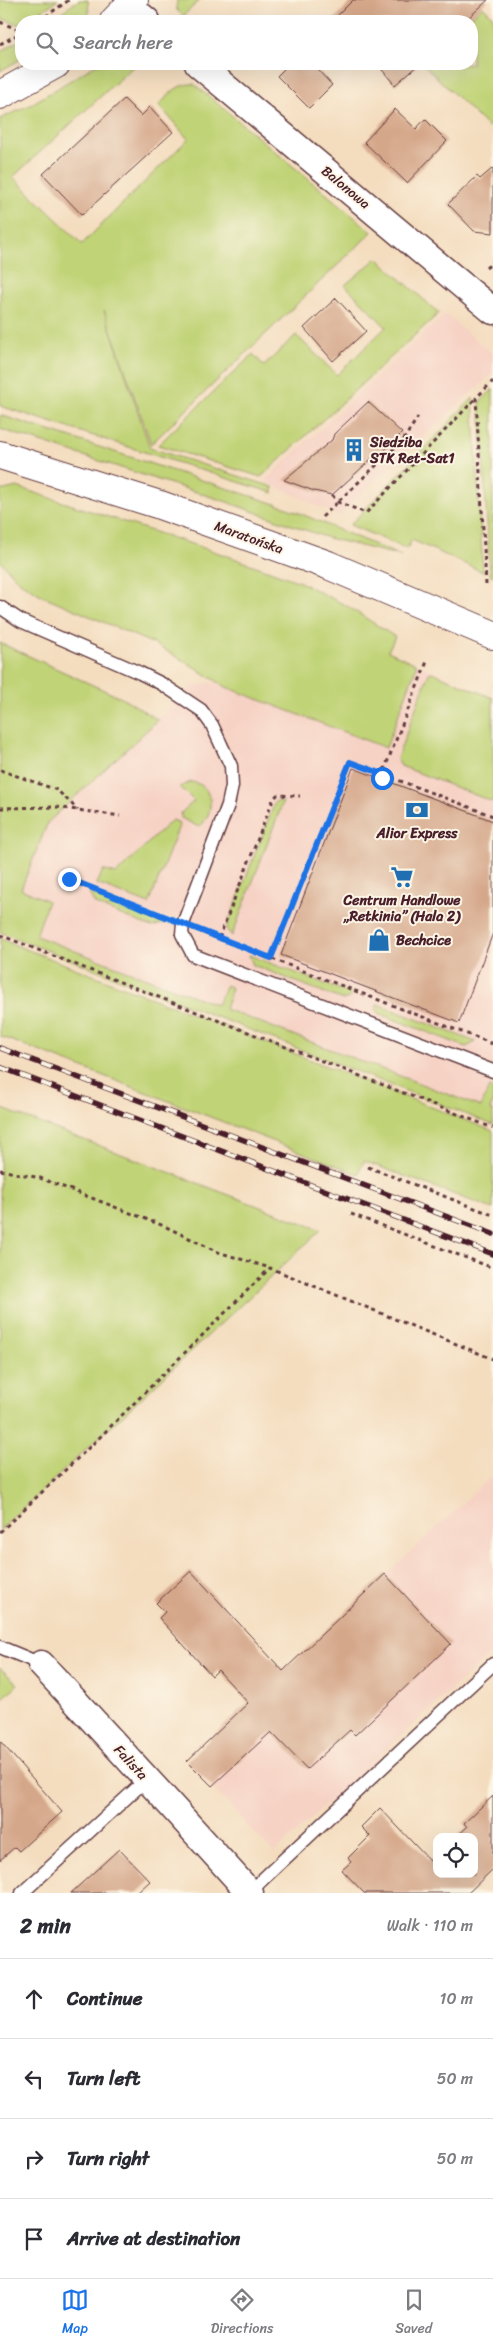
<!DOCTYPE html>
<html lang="en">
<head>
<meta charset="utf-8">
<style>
	body { margin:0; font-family:Sriracha,sans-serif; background:#f7f7f7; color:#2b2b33 }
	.controls { position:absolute; right:15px; bottom:15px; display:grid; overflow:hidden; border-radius:10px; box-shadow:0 5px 20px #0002 }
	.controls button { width:45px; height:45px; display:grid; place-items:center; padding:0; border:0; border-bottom:1px solid #e1e1e2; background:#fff; color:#2b2b33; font:25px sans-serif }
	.stop { position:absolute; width:15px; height:15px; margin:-11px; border:4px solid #1a73e8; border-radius:50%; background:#fff }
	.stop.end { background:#1a73e8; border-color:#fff; box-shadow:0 1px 5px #0008 }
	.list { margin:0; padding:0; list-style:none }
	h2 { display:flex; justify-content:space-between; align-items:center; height:65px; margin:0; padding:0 20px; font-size:21px }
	h2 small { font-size:16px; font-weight:400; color:#7c7c81 }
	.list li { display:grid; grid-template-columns:32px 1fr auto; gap:15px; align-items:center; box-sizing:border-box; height:80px; padding:0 20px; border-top:1px solid #e1e1e2 }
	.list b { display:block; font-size:19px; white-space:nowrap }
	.list em { font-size:16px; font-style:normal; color:#7c7c81 }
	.icon { flex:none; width:28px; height:28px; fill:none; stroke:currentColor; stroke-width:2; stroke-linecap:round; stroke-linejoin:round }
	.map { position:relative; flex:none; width:493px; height:1893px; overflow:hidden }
	.search { position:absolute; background:#fff; box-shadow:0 5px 20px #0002; left:15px; right:15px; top:15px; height:55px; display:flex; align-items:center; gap:12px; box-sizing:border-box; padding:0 18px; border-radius:20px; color:#7c7c81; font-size:19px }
	.sheet { height:385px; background:#fff }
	nav { display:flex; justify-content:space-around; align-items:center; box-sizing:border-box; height:70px; border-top:1px solid #e1e1e2; background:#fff; font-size:14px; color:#7c7c81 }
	nav a { display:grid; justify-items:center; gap:2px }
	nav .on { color:#1a73e8 }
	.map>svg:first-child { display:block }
	.built { fill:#f6d2c4 }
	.green { fill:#c0d376; stroke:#857950 }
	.building { fill:#d5a78a }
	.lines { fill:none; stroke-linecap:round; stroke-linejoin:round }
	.service-casing { stroke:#643c41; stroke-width:15 }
	.minor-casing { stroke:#643c41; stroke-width:29 }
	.tertiary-casing { stroke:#643c41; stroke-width:30 }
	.secondary-casing { stroke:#643c41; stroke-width:30 }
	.path { stroke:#643c41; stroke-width:3; stroke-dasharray:4 4; stroke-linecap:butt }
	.service { stroke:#fff; stroke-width:12 }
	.minor { stroke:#fff; stroke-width:26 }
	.tertiary { stroke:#fff; stroke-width:28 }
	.secondary { stroke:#fff; stroke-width:28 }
	.rail-casing { stroke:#4a1f2b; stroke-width:5.5 }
	.rail { stroke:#fcf5e5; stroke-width:4; stroke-dasharray:11; stroke-linecap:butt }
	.route { stroke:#1a73e8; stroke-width:6 }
	.labels { text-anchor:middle; stroke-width:4; stroke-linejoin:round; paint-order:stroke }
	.street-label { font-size:14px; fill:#4a1f2b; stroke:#fcf5e5 }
	.poi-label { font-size:14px; font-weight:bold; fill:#4a1f2b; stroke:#fcf5e5; text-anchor:start }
</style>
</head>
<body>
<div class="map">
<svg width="493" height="1893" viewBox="0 0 493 1893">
	<rect width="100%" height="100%" fill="#fcf5e5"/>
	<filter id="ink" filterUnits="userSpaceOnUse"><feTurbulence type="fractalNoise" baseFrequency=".02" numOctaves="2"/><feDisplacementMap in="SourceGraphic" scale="10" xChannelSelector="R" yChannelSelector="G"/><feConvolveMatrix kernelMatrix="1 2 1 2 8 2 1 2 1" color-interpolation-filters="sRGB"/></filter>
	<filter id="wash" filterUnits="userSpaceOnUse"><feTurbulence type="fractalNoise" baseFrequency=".0096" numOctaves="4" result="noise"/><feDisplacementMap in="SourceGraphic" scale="20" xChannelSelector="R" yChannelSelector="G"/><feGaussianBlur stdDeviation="1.12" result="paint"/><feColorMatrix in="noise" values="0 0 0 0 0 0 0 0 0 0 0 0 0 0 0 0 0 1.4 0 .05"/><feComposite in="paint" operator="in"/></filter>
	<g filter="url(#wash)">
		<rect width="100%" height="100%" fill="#f4ddbf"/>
		<g class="built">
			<polygon points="445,314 493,354 493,373 358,496 339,516 264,481"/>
			<polygon points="388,651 493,698 493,1122 1,932 48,822 192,686"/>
			<polygon points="493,1475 493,1651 274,1853 187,1761"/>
		</g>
		<g class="green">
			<polygon points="0,0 58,0 26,21 21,21 20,25 0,18"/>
			<polygon points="79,0 88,0 89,15 81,21 49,21"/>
			<polygon points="177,0 200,0 183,16 176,9"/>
			<polygon points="483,6 493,17 493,122 488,127 423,64 472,64 472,21 467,21"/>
			<polygon points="21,39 21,59 0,71 0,52"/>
			<path d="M97 64H136L13 177 82 244 188 139 159 105C170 94 177 83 194 84L372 232 151 444 104 310 150 448 273 487V493L0 406V119L30 105Z"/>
			<polygon points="377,258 439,313 261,477 158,445 253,354 264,366 296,335 337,375 386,327 345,285"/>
			<polygon points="493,389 493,576 490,575 480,402"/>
			<polygon points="473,398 483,572 412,540 407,549 350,525"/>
			<polygon points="0,415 285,507 401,556 328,538 224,501 0,429"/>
			<polygon points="17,487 228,556 300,582 347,606 395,637 388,651 416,664 416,668 386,748 226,687 191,665 156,645 41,595 20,582 0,561 0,491"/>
			<polygon points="0,643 128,701 158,720 48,822 21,889 48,901 36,936 217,1005 226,985 232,988 225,1009 481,1107 489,1087 493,1089 493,1101 490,1110 493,1112 493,1125 0,932"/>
			<polygon points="432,672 493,698 493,802 401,766 397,758 429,673"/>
			<path d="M191 782C215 784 215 815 199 827L181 818V813L194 801 180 787Z"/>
			<polygon points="278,801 283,802 232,936 226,929 275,802"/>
			<polygon points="172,820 178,822 179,826 149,904 97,884 103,870 116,874"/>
			<polygon points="89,893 166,923 152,927 146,925 99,906 94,903"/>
			<polygon points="0,939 493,1131 493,1209 364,1161 358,1174 0,1036"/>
			<polygon points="249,955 352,994 351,997 343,1000 253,965"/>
			<polygon points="377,1004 476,1042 466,1047 380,1014 376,1008"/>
			<polygon points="0,1108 321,1230 0,1530"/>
			<polygon points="0,1668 18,1684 0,1701"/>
		</g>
		<g id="blocks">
			<g class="building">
				<polygon points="353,0 488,0 465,21 332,21"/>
				<polygon points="289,64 324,64 318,70 332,85 309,108 277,76"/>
				<polygon points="377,64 419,64 395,85"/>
				<polygon points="124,99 141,116 150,107 173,132 82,215 43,174"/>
				<polygon points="395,109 416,129 425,119 447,141 407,183 364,142"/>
				<polygon points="493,168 493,233 474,231 448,204 477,176 480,179"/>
				<polygon points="336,298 366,331 333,361 304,328"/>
				<polygon points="368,402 402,433 380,455 378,453 332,495 314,491 284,480 332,440 334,434"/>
				<polygon points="353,768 493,821 493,933 459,1023 281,955"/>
				<polygon points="191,1571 283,1671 385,1574 451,1644 355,1735 350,1730 307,1769 271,1732 212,1786 187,1761 248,1703 218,1670 212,1676 159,1618 165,1612 156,1603"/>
				<polygon points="0,1741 62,1812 19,1851 15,1847 0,1860"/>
				<polygon points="493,1796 493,1869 468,1893 364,1893 342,1870 351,1862 348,1858 370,1836 361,1827 380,1808 430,1861 437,1854 437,1874 474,1874 474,1837 456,1837 467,1827 464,1823"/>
				<polygon points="119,1849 150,1881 137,1893 71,1893"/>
			</g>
		</g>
	</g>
	<g filter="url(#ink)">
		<use href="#blocks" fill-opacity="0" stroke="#643c41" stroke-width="1"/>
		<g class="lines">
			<defs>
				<g id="service">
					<polyline points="0,607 21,621 140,673 162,684 201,710 212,725 231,766 232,786 228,805 183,924 182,934 193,955 493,1071"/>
					<polyline points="0,1647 41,1664"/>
					<polyline points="249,1892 493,1664"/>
					<polyline points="22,1893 147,1779"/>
				</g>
				<g id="minor">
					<polyline points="129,6 147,21"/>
					<polyline points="198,64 493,311"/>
					<polyline points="41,1664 157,1790 250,1893"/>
				</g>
				<g id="tertiary">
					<polyline points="114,21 134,0"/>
					<polyline points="0,95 56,64"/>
				</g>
				<polyline id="secondary" points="0,455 160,505 328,565 493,635"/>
			</defs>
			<use href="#service" class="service-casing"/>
			<use href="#minor" class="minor-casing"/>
			<use href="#tertiary" class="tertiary-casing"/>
			<use href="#secondary" class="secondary-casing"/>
			<g class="path">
				<polyline points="39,21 69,0"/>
				<polyline points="0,22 21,31"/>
				<polyline points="0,44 21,33"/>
				<polyline points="486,268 493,262"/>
				<polyline points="332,495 338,502 366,513 476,398"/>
				<polyline points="322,517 404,439 418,417"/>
				<polyline points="486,585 476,398 493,381"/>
				<polyline points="0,770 57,790 78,810"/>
				<polyline points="381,778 428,659"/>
				<polyline points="0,808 56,807 120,816"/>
				<polyline points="69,879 164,917"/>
				<polyline points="205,933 493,1044"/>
				<polyline points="0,935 493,1128"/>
				<polyline points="219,938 273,800 277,795 300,796"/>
				<polyline points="271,958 350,762 493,816"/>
				<polyline points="368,1167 493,1215"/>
				<polyline points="0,1170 40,1178 164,1226 218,1252 270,1268"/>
				<polyline points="351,1214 493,1268"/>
				<polyline points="0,1532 99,1438 270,1268 493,1359"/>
			</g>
			<use href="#service" class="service"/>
			<use href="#minor" class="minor"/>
			<use href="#tertiary" class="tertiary"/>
			<use href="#secondary" class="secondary"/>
			<defs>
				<g id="rail">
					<polyline points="0,1048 493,1234"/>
					<polyline points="0,1067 493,1254"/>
				</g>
			</defs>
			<use href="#rail" class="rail-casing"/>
			<use href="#rail" class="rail"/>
		</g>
	</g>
	<g class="lines" filter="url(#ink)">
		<polyline class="route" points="69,879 271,958 350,762 383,774 382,778"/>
	</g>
	<defs>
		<symbol id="building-bare" viewBox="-9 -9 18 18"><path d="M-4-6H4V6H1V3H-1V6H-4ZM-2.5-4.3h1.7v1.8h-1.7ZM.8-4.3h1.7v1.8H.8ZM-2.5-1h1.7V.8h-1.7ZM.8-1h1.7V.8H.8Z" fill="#1f6fb2" stroke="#fcf5e5" stroke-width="2.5" paint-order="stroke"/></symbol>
		<symbol id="bank-bare" viewBox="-9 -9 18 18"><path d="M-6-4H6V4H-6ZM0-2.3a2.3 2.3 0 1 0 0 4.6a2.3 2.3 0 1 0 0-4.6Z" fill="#1f6fb2" stroke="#fcf5e5" stroke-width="2.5" paint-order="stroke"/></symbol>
		<symbol id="supermarket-bare" viewBox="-9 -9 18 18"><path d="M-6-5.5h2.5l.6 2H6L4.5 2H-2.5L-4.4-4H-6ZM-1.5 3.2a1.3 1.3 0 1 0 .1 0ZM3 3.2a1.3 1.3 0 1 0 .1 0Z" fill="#1f6fb2" stroke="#fcf5e5" stroke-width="2.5" paint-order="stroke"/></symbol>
		<symbol id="shop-bare" viewBox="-9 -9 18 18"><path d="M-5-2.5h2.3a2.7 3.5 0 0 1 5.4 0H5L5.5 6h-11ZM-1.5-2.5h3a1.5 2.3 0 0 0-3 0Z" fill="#1f6fb2" stroke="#fcf5e5" stroke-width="2.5" paint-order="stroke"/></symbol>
	</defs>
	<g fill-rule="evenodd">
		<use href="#building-bare" x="338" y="434" width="32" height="32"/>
		<use href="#bank-bare" x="401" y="794" width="32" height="32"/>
		<use href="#supermarket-bare" x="386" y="861" width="32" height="32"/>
		<use href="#shop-bare" x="363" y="924" width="32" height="32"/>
	</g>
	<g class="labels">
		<g class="street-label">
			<text transform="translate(346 187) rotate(40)" y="5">Balonowa</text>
			<text transform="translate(249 537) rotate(20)" y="5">Maratońska</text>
			<text transform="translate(131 1762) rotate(47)" y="5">Falista</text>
		</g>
		<g class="poi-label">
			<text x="370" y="447">Siedziba<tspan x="370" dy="16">STK Ret-Sat1</tspan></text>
			<text x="417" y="838" text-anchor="middle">Alior Express</text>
			<text x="402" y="905" text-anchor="middle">Centrum Handlowe<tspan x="402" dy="16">„Retkinia” (Hala 2)</tspan></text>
			<text x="396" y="945">Bechcice</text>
		</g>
	</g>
</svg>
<div class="controls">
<button><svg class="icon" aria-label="locate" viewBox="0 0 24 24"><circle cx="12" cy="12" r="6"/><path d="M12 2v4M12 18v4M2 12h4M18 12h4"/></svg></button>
</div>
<div class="stop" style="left:382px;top:778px"></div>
<div class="stop end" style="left:69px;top:879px"></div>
<div class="search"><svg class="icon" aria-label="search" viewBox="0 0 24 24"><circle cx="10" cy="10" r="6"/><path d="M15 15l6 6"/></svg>Search here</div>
</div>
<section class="sheet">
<h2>2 min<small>Walk · 110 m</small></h2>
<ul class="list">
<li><svg class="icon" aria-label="ahead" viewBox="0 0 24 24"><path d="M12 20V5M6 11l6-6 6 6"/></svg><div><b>Continue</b></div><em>10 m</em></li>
<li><svg class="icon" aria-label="left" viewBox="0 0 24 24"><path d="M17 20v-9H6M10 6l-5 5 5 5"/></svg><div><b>Turn left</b></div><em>50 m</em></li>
<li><svg class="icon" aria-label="right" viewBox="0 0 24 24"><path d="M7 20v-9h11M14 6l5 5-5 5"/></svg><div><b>Turn right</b></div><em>50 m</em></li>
<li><svg class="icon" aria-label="arrive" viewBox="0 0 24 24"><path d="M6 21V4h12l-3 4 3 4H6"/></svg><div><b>Arrive at destination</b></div></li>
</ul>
</section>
<nav>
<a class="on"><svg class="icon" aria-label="map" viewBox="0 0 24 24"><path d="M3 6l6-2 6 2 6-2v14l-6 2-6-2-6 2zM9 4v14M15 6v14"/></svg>Map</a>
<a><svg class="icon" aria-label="directions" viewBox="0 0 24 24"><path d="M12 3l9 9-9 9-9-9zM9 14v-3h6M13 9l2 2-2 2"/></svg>Directions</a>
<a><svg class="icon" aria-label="saved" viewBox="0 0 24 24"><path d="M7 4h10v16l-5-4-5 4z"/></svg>Saved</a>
</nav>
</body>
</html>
